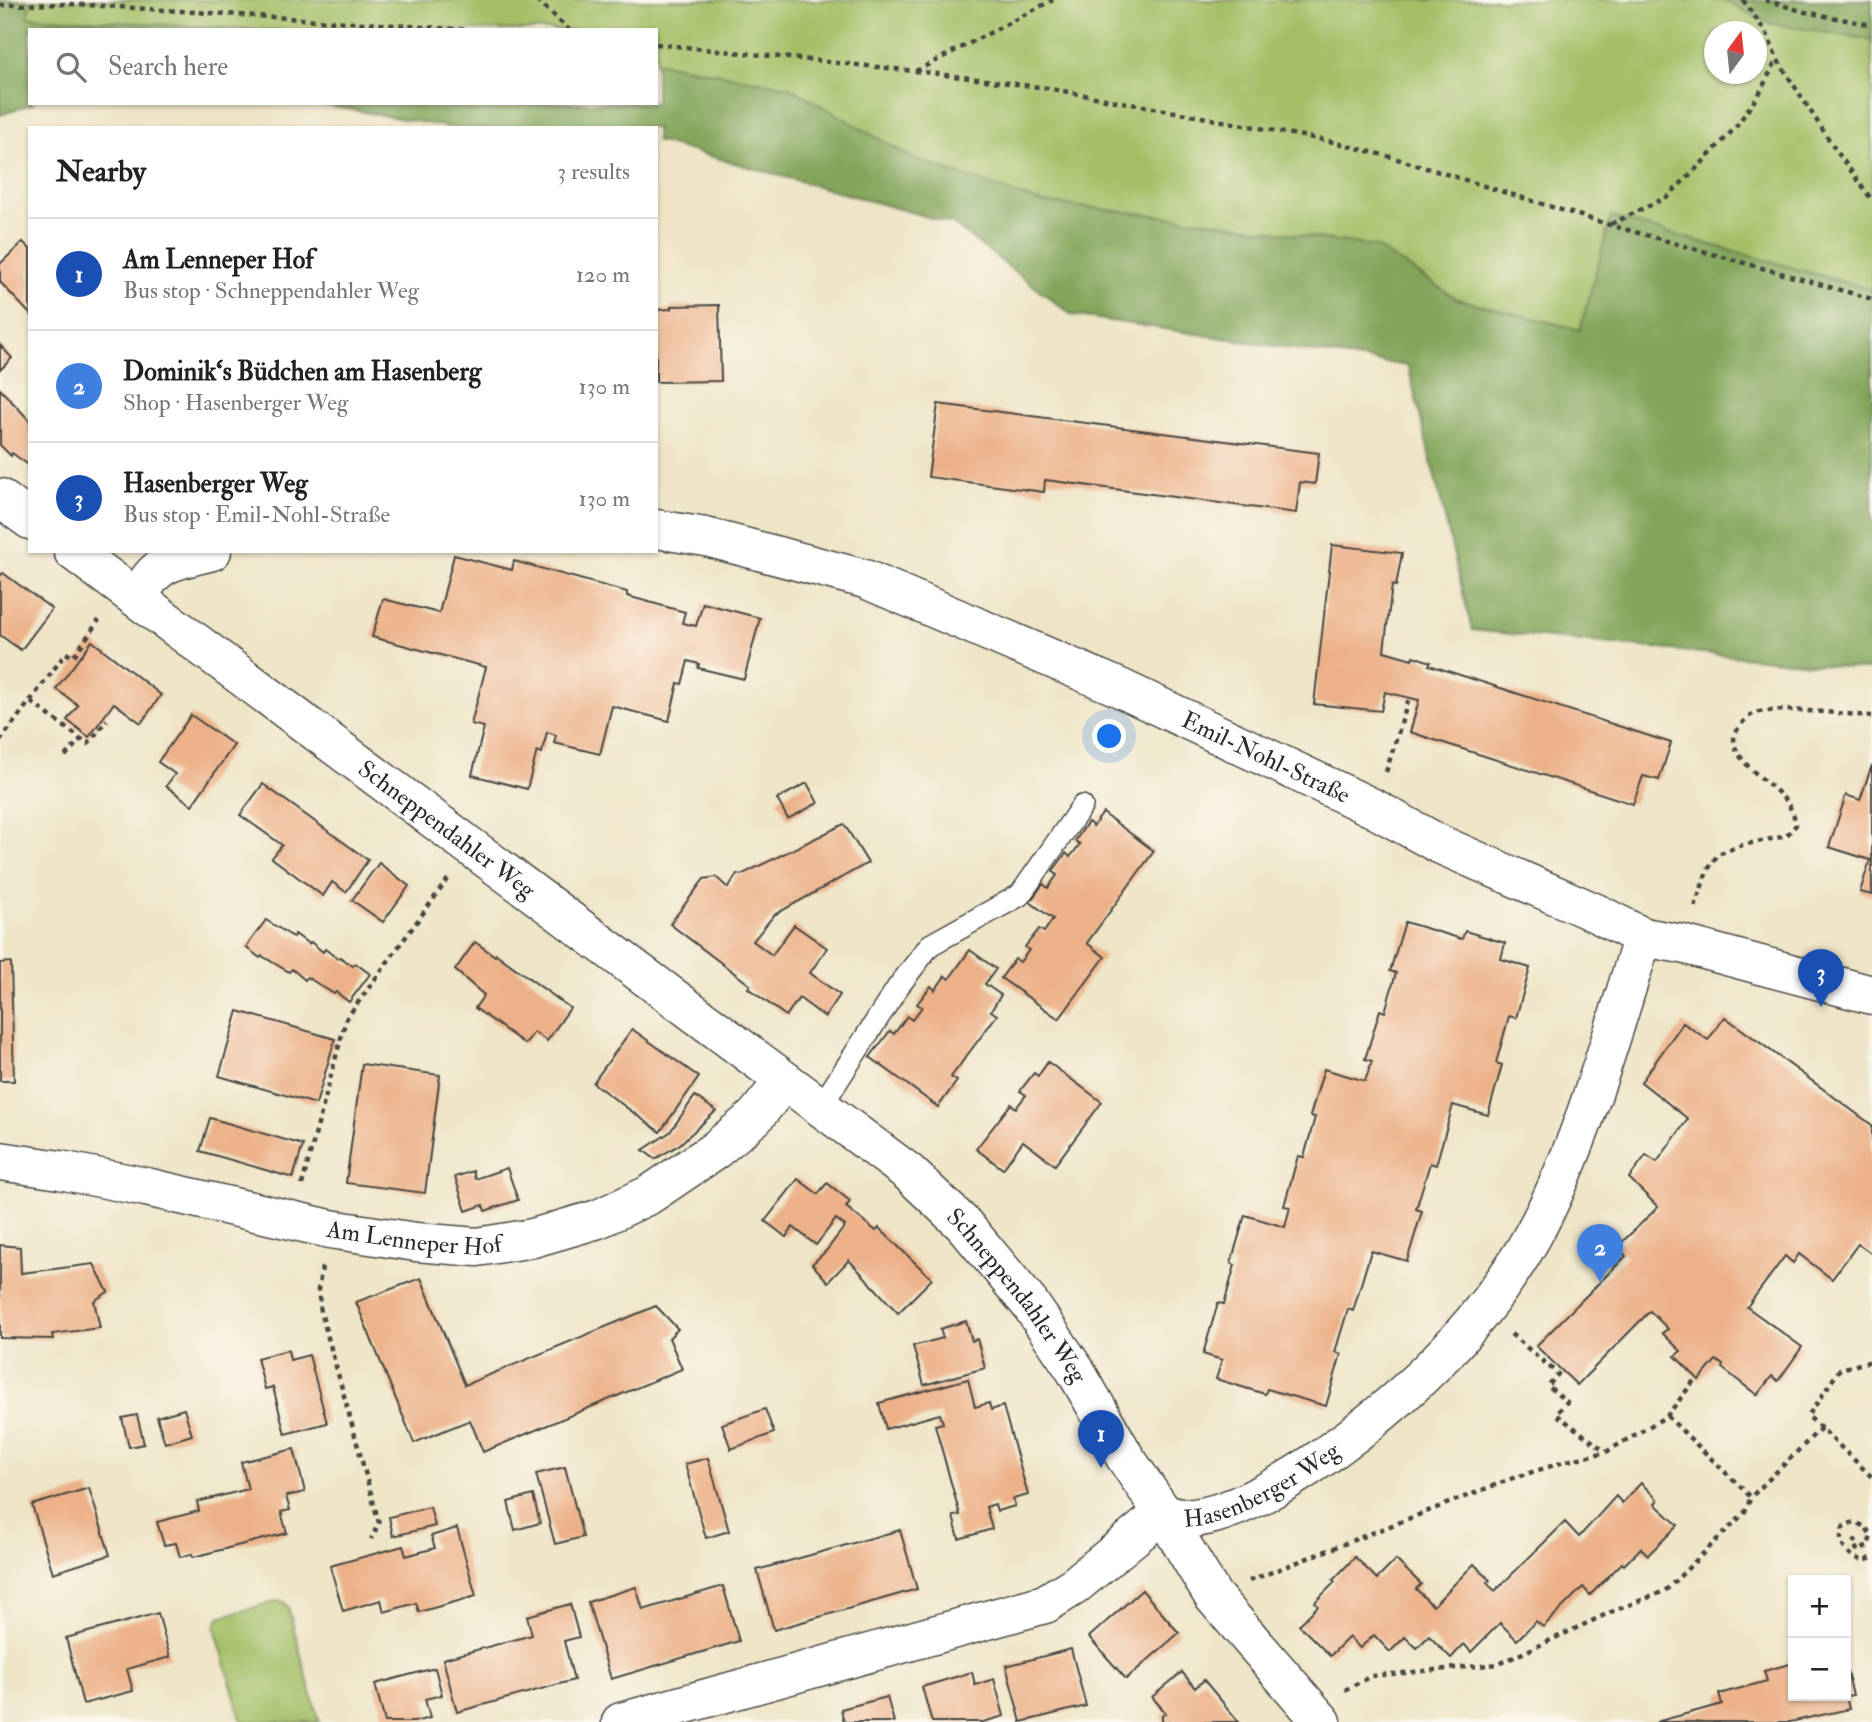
<!DOCTYPE html>
<html lang="en">
<head>
<meta charset="utf-8">
<style>
	body { margin:0; font-family:"IM FELL Double Pica",serif; background:#f6f6f6; color:#222 }
	.controls { position:absolute; right:21px; bottom:21px; display:grid; overflow:hidden; border-radius:0px; box-shadow:0 2px 5px #0004 }
	.controls button { width:63px; height:63px; display:grid; place-items:center; padding:0; border:0; border-bottom:2px solid #e0e0e0; background:#fff; color:#222; font:35px sans-serif }
	.compass { position:absolute; left:1704px; top:21px; width:63px; height:63px; border-radius:50%; background:#fff; box-shadow:0 2px 5px #0004; rotate:15deg }
	.you { position:absolute; left:1110px; top:737px; width:24px; height:24px; margin:-18px; border:5px solid #fff; border-radius:50%; background:#1a73e8; box-shadow:0 0 0 10px #1a73e833 }
	.badge { display:grid; place-items:center; width:46px; height:46px; border-radius:50%; background:#d1495b; color:#fff; font-size:23px; font-weight:700 }
	.pin { position:absolute; translate:-50% -58px; filter:drop-shadow(0 2px 4px #0008) }
	.pin::after { content:''; position:absolute; top:37px; width:24px; height:21px; background:inherit; clip-path:polygon(0 0,100% 0,50% 100%) }
	.list { margin:0; padding:0; list-style:none }
	h2 { display:flex; justify-content:space-between; align-items:center; height:91px; margin:0; padding:0 28px; font-size:30px }
	h2 small { font-size:23px; font-weight:400; color:#767676 }
	.list li { display:grid; grid-template-columns:46px 1fr auto; gap:21px; align-items:center; box-sizing:border-box; height:112px; padding:0 28px; border-top:2px solid #e0e0e0 }
	.list b { display:block; font-size:26px; white-space:nowrap }
	.list p { margin:0; font-size:23px; white-space:nowrap; color:#767676 }
	.list em { font-size:23px; font-style:normal; color:#767676 }
	.icon { flex:none; width:38px; height:38px; fill:none; stroke:currentColor; stroke-width:2; stroke-linecap:round; stroke-linejoin:round }
	.map { position:relative; flex:none; width:1872px; height:1722px; overflow:hidden }
	.search { position:absolute; background:#fff; box-shadow:0 2px 5px #0004; left:28px; top:28px; width:630px; height:77px; display:flex; align-items:center; gap:18px; box-sizing:border-box; padding:0 24px; border-radius:0px; color:#767676; font-size:26px }
	.panel { position:absolute; background:#fff; box-shadow:0 2px 5px #0004; left:28px; top:126px; width:630px; height:427px; border-radius:0px }
	.map>svg:first-child { display:block }
	.green { fill:#a3be65; stroke:#677448; stroke-width:2; fill-rule:evenodd }
	.forest { fill:#82a55a; stroke:#566842; stroke-width:2 }
	.building { fill:#ecb188 }
	.lines { fill:none; stroke-linecap:round; stroke-linejoin:round }
	.lane-casing { stroke:#484742; stroke-width:24 }
	.street-casing { stroke:#484742; stroke-width:41 }
	.path { stroke:#484742; stroke-width:4.5; stroke-dasharray:5 5; stroke-linecap:butt }
	.lane { stroke:#fff; stroke-width:21 }
	.street { stroke:#fff; stroke-width:38 }
	.labels { text-anchor:middle; stroke-width:7; stroke-linejoin:round; paint-order:stroke }
	.street-label { font-size:24px; fill:#2b2b2b; stroke:#fbf7ec }
</style>
</head>
<body>
<div class="map">
<svg width="1872" height="1722" viewBox="0 0 1872 1722">
	<rect width="100%" height="100%" fill="#fbf7ec"/>
	<filter id="ink" filterUnits="userSpaceOnUse"><feTurbulence type="fractalNoise" baseFrequency=".0143" numOctaves="2"/><feDisplacementMap in="SourceGraphic" scale="14" xChannelSelector="R" yChannelSelector="G"/><feConvolveMatrix kernelMatrix="1 2 1 2 8 2 1 2 1" color-interpolation-filters="sRGB"/></filter>
	<filter id="wash" filterUnits="userSpaceOnUse"><feTurbulence type="fractalNoise" baseFrequency=".00686" numOctaves="4" result="noise"/><feDisplacementMap in="SourceGraphic" scale="28" xChannelSelector="R" yChannelSelector="G"/><feGaussianBlur stdDeviation="1.57" result="paint"/><feColorMatrix in="noise" values="0 0 0 0 0 0 0 0 0 0 0 0 0 0 0 0 0 1.4 0 .05"/><feComposite in="paint" operator="in"/></filter>
	<g filter="url(#wash)">
		<rect width="100%" height="100%" fill="#eee4c6"/>
		<g class="green">
			<path d="M30 0H1722L1769 23 1872 40V290L1612 217 1580 330 1457 299 1376 247 1214 222 1040 203 912 158 789 87 656 62V30H264L27 17ZM1714 32H1756V74H1714Z"/>
			<polygon points="278,1601 284,1602 288,1607 319,1722 242,1722 215,1627 219,1617"/>
		</g>
		<g class="forest">
			<polygon points="0,0 30,0 28,17 264,30 30,30 30,103 34,103 0,115"/>
			<polygon points="1722,0 1872,0 1872,40 1769,23"/>
			<polygon points="656,62 789,87 912,158 1040,202 1214,222 1376,247 1457,299 1580,330 1611,217 1872,290 1872,670 1472,630 1408,366 1072,315 953,224 656,141 656,128 453,128 314,103 656,103"/>
		</g>
		<g id="blocks">
			<g class="building">
				<polygon points="23,242 30,249 30,314 0,282 0,264"/>
				<polygon points="719,305 721,381 656,382 656,310 671,309 671,306"/>
				<polygon points="0,345 12,358 0,370"/>
				<polygon points="0,389 30,421 30,466 12,453 11,456 0,445"/>
				<polygon points="938,404 1319,453 1315,484 1300,482 1296,513 1045,480 1044,492 928,477"/>
				<polygon points="1332,545 1402,553 1396,586 1392,585 1384,651 1412,659 1413,656 1431,662 1429,665 1671,743 1659,780 1643,776 1633,804 1410,732 1419,700 1385,692 1381,711 1314,704"/>
				<polygon points="454,555 512,570 514,561 627,592 627,596 685,612 682,623 696,626 703,603 760,618 744,679 698,668 699,664 688,661 682,684 678,683 669,721 612,706 600,754 554,743 556,735 547,732 542,753 537,751 527,789 472,775 484,727 471,724 486,667 372,637 383,599 439,613"/>
				<polygon points="3,573 52,609 21,650 0,635 0,576"/>
				<polygon points="92,641 161,695 141,723 114,703 89,737 67,720 78,705 56,689"/>
				<polygon points="191,715 234,745 192,805 166,786 175,774 158,762"/>
				<polygon points="1872,765 1872,895 1860,892 1870,860 1829,847 1846,795 1860,800"/>
				<polygon points="807,783 818,803 788,819 777,799"/>
				<polygon points="263,784 368,860 346,892 332,882 323,896 272,858 282,845 240,815"/>
				<polygon points="1103,813 1154,851 1087,943 1105,957 1059,1019 1001,978 1015,959 1020,962 1029,950 1025,947 1039,929 1044,932 1053,919 1030,902 1043,884 1048,888 1057,875 1053,871 1066,853 1070,857 1080,844 1075,841 1088,822 1093,826"/>
				<polygon points="844,824 868,863 774,915 753,941 772,955 794,925 827,948 810,973 840,995 825,1017 799,998 786,1016 748,988 750,985 670,924 704,879 716,877 728,888 737,874 741,875"/>
				<polygon points="379,863 409,886 383,922 352,900"/>
				<polygon points="266,920 293,937 295,934 309,944 311,942 323,952 325,949 338,959 340,957 353,966 355,963 370,974 349,1002 336,992 334,994 307,977 305,980 292,969 289,972 262,956 260,958 246,947"/>
				<polygon points="1405,922 1462,939 1465,931 1505,943 1501,959 1530,968 1516,1018 1509,1016 1496,1063 1502,1065 1488,1115 1453,1105 1436,1165 1430,1163 1416,1209 1422,1211 1407,1261 1371,1251 1353,1311 1348,1309 1335,1352 1341,1354 1326,1406 1267,1389 1265,1394 1216,1379 1222,1360 1203,1354 1218,1303 1224,1304 1235,1265 1231,1263 1245,1215 1285,1227 1290,1207 1284,1206 1298,1156 1304,1157 1315,1117 1310,1116 1324,1069 1365,1081 1372,1061 1365,1059 1380,1010 1385,1012 1396,973 1390,971"/>
				<polygon points="475,942 495,956 496,954 570,1008 547,1041 534,1032 525,1044 475,1008 484,995 455,970"/>
				<polygon points="970,950 996,969 985,984 1001,995 991,1011 997,1015 951,1077 957,1081 938,1107 870,1057 890,1031 894,1034 907,1016 912,1020 922,1007 917,1004 931,986 935,990 945,976 949,979"/>
				<polygon points="11,962 14,1081 0,1081 0,963"/>
				<polygon points="238,1011 335,1039 316,1104 219,1076"/>
				<polygon points="1725,1017 1872,1125 1872,1254 1858,1244 1832,1279 1799,1254 1793,1263 1785,1256 1747,1307 1802,1347 1778,1381 1772,1376 1757,1395 1722,1368 1723,1365 1716,1360 1699,1380 1675,1356 1681,1351 1662,1333 1668,1329 1650,1311 1577,1385 1536,1346 1626,1256 1617,1247 1658,1207 1629,1178 1646,1155 1657,1162 1688,1119 1641,1082 1683,1023 1708,1040"/>
				<polygon points="632,1029 699,1077 660,1132 593,1083"/>
				<polygon points="1048,1062 1102,1102 1055,1165 1023,1141 1003,1169 976,1149 1011,1104 1016,1108 1026,1095 1020,1091 1034,1073 1038,1076"/>
				<polygon points="362,1064 440,1075 425,1193 346,1183"/>
				<polygon points="695,1096 716,1111 679,1145 655,1159 643,1150 670,1132"/>
				<polygon points="210,1118 303,1145 293,1178 200,1151"/>
				<polygon points="507,1168 518,1200 485,1211 483,1205 466,1211 455,1177 473,1171 475,1179"/>
				<polygon points="798,1179 818,1194 827,1183 850,1201 846,1207 876,1231 879,1228 932,1279 898,1313 849,1260 828,1282 812,1264 826,1251 845,1226 836,1219 816,1245 793,1227 786,1237 765,1221"/>
				<polygon points="0,1245 20,1247 21,1273 94,1264 108,1292 94,1301 100,1328 52,1334 53,1339 0,1338"/>
				<polygon points="421,1278 465,1385 656,1306 678,1329 669,1338 682,1369 483,1452 470,1420 414,1443 356,1302"/>
				<polygon points="966,1321 972,1341 977,1339 985,1368 924,1385 913,1346 943,1338 940,1329"/>
				<polygon points="288,1350 290,1360 309,1355 327,1423 285,1434 273,1387 265,1389 257,1358"/>
				<polygon points="968,1379 975,1407 989,1403 991,1410 1003,1406 1028,1495 1013,1499 1015,1506 997,1511 995,1504 986,1507 992,1529 959,1539 953,1516 960,1515 935,1425 943,1423 940,1414 886,1429 879,1403"/>
				<polygon points="184,1409 192,1435 165,1443 157,1417"/>
				<polygon points="765,1409 774,1433 731,1449 722,1424"/>
				<polygon points="137,1415 144,1444 129,1447 122,1418"/>
				<polygon points="294,1449 305,1492 286,1496 290,1510 281,1512 287,1533 193,1557 192,1554 180,1557 176,1543 164,1545 157,1522 199,1511 197,1502 248,1489 241,1462"/>
				<polygon points="708,1458 729,1531 706,1538 685,1464"/>
				<polygon points="565,1467 583,1537 555,1544 536,1474"/>
				<polygon points="1641,1483 1658,1500 1655,1504 1678,1525 1648,1555 1641,1548 1624,1565 1622,1563 1590,1595 1583,1587 1543,1627 1536,1621 1517,1640 1500,1623 1471,1652 1464,1644 1451,1658 1429,1636 1417,1648 1405,1637 1390,1652 1374,1635 1360,1648 1349,1637 1330,1656 1299,1625 1318,1606 1315,1602 1335,1582 1333,1580 1355,1557 1377,1579 1396,1560 1421,1584 1416,1589 1433,1606 1474,1564 1490,1580 1487,1583 1495,1591 1565,1522 1579,1537 1616,1496 1622,1503"/>
				<polygon points="89,1488 110,1555 53,1573 32,1505"/>
				<polygon points="533,1495 540,1523 515,1530 508,1502"/>
				<polygon points="430,1507 435,1526 393,1536 389,1517"/>
				<polygon points="457,1528 476,1596 419,1612 416,1603 384,1612 381,1600 343,1611 330,1566 403,1546 406,1556 435,1548 431,1536"/>
				<polygon points="900,1530 917,1589 774,1630 757,1570"/>
				<polygon points="723,1586 739,1641 611,1679 588,1602 636,1587 643,1610"/>
				<polygon points="1142,1590 1179,1633 1126,1679 1089,1637"/>
				<polygon points="570,1604 579,1637 564,1641 574,1680 457,1712 443,1659 532,1635 527,1616"/>
				<polygon points="158,1613 170,1657 127,1669 133,1691 83,1704 66,1638"/>
				<polygon points="1071,1649 1086,1706 1021,1722 1006,1666"/>
				<polygon points="1793,1663 1793,1696 1846,1696 1847,1672 1853,1695 1846,1696 1849,1709 1790,1722 1656,1722 1722,1704 1719,1694 1767,1681 1764,1671"/>
				<polygon points="435,1668 442,1695 425,1699 430,1718 414,1722 385,1722 375,1684"/>
				<polygon points="972,1672 975,1685 994,1679 1004,1716 983,1722 932,1722 922,1687"/>
				<polygon points="1182,1672 1195,1688 1204,1680 1239,1722 1162,1722 1162,1715 1166,1713 1152,1697"/>
				<polygon points="887,1697 894,1722 844,1722 841,1709"/>
			</g>
		</g>
	</g>
	<g filter="url(#ink)">
		<use href="#blocks" fill-opacity="0" stroke="#484742" stroke-width="2"/>
		<g class="lines">
			<defs>
				<polyline id="lane" points="820,1108 898,987 930,945 1020,895 1082,806"/>
				<g id="street">
					<polyline points="0,498 30,520"/>
					<path id="s1" d="M656 529 706 537 865 579 1118 687 1375 809 1439 844 1598 914 1643 937 1682 944 1872 995"/>
					<path id="s2" d="M73 551 908 1172 964 1225 1030 1304 1075 1370 1125 1457 1163 1513 1213 1596 1322 1722"/>
					<path d="M139 599C153 560 176 561 212 551"/>
					<path id="s3" d="M0 1161 60 1170 146 1187 330 1229 416 1242 477 1247 533 1238 598 1219 649 1195 714 1151 755 1117 784 1081"/>
					<path id="s4" d="M621 1722 1045 1604 1074 1586 1163 1513C1173 1515 1185 1519 1194 1518 1237 1513 1288 1481 1323 1457 1402 1402 1475 1332 1525 1249 1579 1158 1610 1038 1643 937"/>
				</g>
			</defs>
			<use href="#lane" class="lane-casing"/>
			<use href="#street" class="street-casing"/>
			<g class="path">
				<polyline points="537,0 569,30"/>
				<polyline points="1743,0 1767,34 1777,59 1835,149 1872,200"/>
				<polyline points="1765,0 1805,12 1872,25"/>
				<polyline points="0,5 72,4 471,30"/>
				<polyline points="656,44 915,71 1047,88 1329,141 1391,157 1610,225 1872,299"/>
				<polyline points="916,71 1053,0"/>
				<polyline points="1611,224 1667,197 1700,165 1735,128 1759,94 1777,59"/>
				<polyline points="31,702 88,744 107,720"/>
				<polyline points="0,741 66,653 73,657 99,620"/>
				<polyline points="65,756 81,739"/>
				<polyline points="1386,772 1409,698"/>
				<path d="M1695 907 1707 871 1718 854 1742 845 1786 836 1796 825C1792 796 1766 785 1747 765 1739 755 1730 745 1736 732 1741 723 1749 714 1759 712 1791 707 1839 714 1872 716"/>
				<polyline points="302,1185 346,1019 448,879"/>
				<polyline points="322,1267 318,1290 321,1312 379,1523 371,1539"/>
				<polyline points="1511,1334 1558,1374 1548,1386 1567,1402 1556,1414 1605,1451"/>
				<polyline points="1667,1416 1751,1497 1821,1428 1872,1477"/>
				<polyline points="1821,1428 1808,1416 1840,1369 1872,1361"/>
				<path d="M1857 1539 1853 1544 1858 1551 1868 1546 1871 1536 1866 1527 1854 1522 1844 1526C1835 1544 1847 1555 1864 1561L1872 1558"/>
				<polyline points="1249,1581 1513,1478 1571,1460 1606,1452 1667,1416 1696,1378"/>
				<polyline points="1345,1690 1371,1676 1499,1664 1611,1612 1665,1591 1745,1512 1751,1497"/>
			</g>
			<use href="#lane" class="lane"/>
			<use href="#street" class="street"/>
		</g>
	</g>
	<g class="labels">
		<g class="street-label">
			<text dy="8" stroke="none"><textPath href="#s1" startOffset="654">Emil-Nohl-Straße</textPath></text>
			<text dy="8" stroke="none"><textPath href="#s2" startOffset="466">Schneppendahler Weg</textPath></text>
			<text dy="8" stroke="none"><textPath href="#s3" startOffset="422">Am Lenneper Hof</textPath></text>
			<text dy="8" stroke="none"><textPath href="#s2" startOffset="1206">Schneppendahler Weg</textPath></text>
			<text dy="8" stroke="none"><textPath href="#s4" startOffset="696">Hasenberger Weg</textPath></text>
		</g>
	</g>
</svg>
<div class="controls">
<button>+</button>
<button>−</button>
</div>
<svg class="compass" viewBox="-18 -18 36 36"><path d="M0-13l5 13h-10z" fill="#e53935"/><path d="M0 13l5-13h-10z" fill="#767676"/></svg>
<div class="you"></div>
<div class="pin badge" style="left:1101px;top:1468px;background:#1a4fb4">1</div>
<div class="pin badge" style="left:1600px;top:1282px;background:#3f7fe0">2</div>
<div class="pin badge" style="left:1821px;top:1007px;background:#1a4fb4">3</div>
<div class="search"><svg class="icon" aria-label="search" viewBox="0 0 24 24"><circle cx="10" cy="10" r="6"/><path d="M15 15l6 6"/></svg>Search here</div>
<section class="panel">
<h2>Nearby<small>3 results</small></h2>
<ul class="list">
<li><span class="badge" style="background:#1a4fb4">1</span><div><b>Am Lenneper Hof</b><p>Bus stop · Schneppendahler Weg</p></div><em>120 m</em></li>
<li><span class="badge" style="background:#3f7fe0">2</span><div><b>Dominik‘s Büdchen am Hasenberg</b><p>Shop · Hasenberger Weg</p></div><em>130 m</em></li>
<li><span class="badge" style="background:#1a4fb4">3</span><div><b>Hasenberger Weg</b><p>Bus stop · Emil-Nohl-Straße</p></div><em>130 m</em></li>
</ul>
</section>
</div>
</body>
</html>
